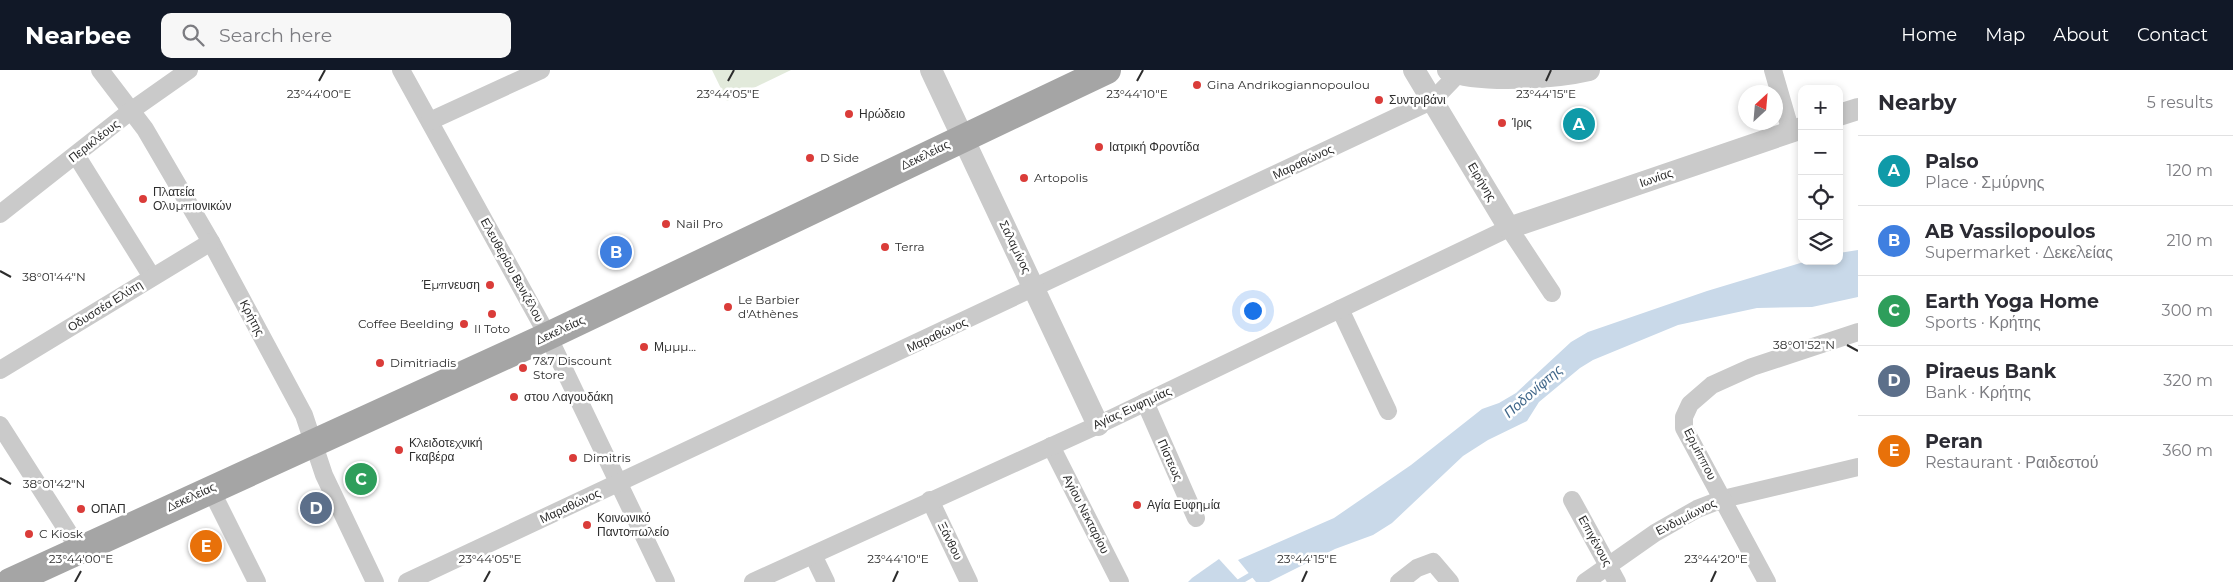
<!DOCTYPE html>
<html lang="en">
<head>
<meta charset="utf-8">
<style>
	body { margin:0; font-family:Montserrat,sans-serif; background:#f7f7f7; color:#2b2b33 }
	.controls { position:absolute; right:15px; top:15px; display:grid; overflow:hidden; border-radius:10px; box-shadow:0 2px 8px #0003 }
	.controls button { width:45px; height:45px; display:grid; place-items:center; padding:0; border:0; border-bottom:1px solid #e1e1e2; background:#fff; color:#2b2b33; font:25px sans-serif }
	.compass { position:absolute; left:1738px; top:15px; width:45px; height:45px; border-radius:50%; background:#fff; box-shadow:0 2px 8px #0003; rotate:26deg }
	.you { position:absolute; left:1252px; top:240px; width:18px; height:18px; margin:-12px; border:4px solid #fff; border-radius:50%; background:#1a73e8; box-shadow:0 0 0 8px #1a73e833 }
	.badge { display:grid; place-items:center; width:32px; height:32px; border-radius:50%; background:#111827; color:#fff; font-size:16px; font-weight:700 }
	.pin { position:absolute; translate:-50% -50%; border:2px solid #fff; box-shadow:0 1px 5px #0006 }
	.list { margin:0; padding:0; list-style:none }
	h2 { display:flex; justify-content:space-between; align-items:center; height:65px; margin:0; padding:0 20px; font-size:21px }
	h2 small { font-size:16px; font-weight:400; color:#7c7c81 }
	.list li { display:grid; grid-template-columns:32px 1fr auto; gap:15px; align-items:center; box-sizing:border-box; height:70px; padding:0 20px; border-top:1px solid #e1e1e2 }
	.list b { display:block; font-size:19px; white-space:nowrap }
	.list p { margin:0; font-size:16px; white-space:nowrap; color:#7c7c81 }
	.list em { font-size:16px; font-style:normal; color:#7c7c81 }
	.icon { flex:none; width:28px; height:28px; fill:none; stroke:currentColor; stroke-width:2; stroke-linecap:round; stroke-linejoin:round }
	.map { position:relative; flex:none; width:1858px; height:512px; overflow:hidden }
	header { display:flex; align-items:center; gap:30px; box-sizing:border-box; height:70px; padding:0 25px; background:#111827; color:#fff }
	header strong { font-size:24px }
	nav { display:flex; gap:28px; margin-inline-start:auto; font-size:18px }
	.search { width:350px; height:45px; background:#f7f7f7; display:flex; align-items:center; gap:12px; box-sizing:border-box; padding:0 18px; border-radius:10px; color:#7c7c81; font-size:19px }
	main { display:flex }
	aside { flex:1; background:#fff }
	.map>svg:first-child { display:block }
	.green { fill:#e2eadb }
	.water { fill:#c9d9e9 }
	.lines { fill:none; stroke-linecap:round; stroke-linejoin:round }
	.stream { stroke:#c9d9e9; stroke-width:6 }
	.minor { stroke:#cacaca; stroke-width:18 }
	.tertiary { stroke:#cacaca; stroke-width:22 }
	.primary { stroke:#a5a5a5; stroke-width:28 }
	.ticks { fill:none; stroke:#2d2d2d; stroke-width:2 }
	.poi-dot { fill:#da3c39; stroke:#fff; stroke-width:2 }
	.labels { text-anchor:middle; stroke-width:5; stroke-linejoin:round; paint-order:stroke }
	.poi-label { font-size:12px; fill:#2d2d2d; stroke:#fff; text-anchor:start }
	.street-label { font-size:12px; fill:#2d2d2d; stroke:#fff }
	.water-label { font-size:14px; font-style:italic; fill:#40678a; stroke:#fff }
	.ticks-label { font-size:12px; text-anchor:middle; fill:#2d2d2d; stroke:#fff; stroke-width:5; stroke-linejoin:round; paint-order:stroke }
</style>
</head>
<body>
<header>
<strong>Nearbee</strong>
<div class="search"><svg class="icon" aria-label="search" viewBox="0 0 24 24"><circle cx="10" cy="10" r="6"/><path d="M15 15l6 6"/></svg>Search here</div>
<nav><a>Home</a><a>Map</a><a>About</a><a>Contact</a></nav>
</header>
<main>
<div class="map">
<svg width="1858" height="512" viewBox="0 0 1858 512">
	<rect width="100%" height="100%" fill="#fff"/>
	<polygon class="green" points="712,0 791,0 727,31"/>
	<g class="water">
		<polygon points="1858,180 1858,227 1812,237 1757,238 1678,255 1593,290 1580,298 1539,332 1527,351 1488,370 1463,386 1392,453 1373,465 1335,479 1269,512 1256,512 1238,490 1334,448 1411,395 1482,339 1499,333 1516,323 1571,272 1588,262 1707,221 1807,191 1839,191 1839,183"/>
		<polygon points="1219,489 1240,512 1188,512 1192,508"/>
	</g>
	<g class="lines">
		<polyline class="stream" points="1239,512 1258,501"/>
		<g class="minor">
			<polyline points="100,0 145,59 211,172 304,345 324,405 375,512"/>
			<polyline points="401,0 548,266 666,512"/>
			<polyline points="1773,0 1791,62"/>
			<polyline points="430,51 541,0"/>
			<polyline points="76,85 152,207"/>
			<polyline points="0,144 132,40 189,0"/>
			<polyline points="1340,239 1388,341"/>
			<polyline points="0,300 211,172"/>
			<polyline points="1145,332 1196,448"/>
			<polyline points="0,355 79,479"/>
			<polyline points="1051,376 1120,512"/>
			<polyline points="210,418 257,512"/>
			<polyline points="930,430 969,512"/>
			<polyline points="1572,430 1617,512"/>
			<polyline points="813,485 826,512"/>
			<polyline points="407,512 1433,30 1458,4"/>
			<polyline points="753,512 1098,355 1509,158 1552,223"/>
			<polyline points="1399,512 1417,498 1433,492 1450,512"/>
			<polyline points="1585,512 1655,463 1697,439 1723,429 1858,397"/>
			<polyline points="1767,512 1684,358 1684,347 1690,334 1712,315 1752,297 1858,262"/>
		</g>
		<g class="tertiary">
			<polyline points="931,0 1098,355"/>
			<polyline points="1414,0 1509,158 1802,58"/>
			<path d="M1448 0C1479 13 1555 8 1589 0"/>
			<polyline points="1839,45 1858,39"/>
		</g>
		<polyline class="primary" points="10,512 548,266 1107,0"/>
	</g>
	<path class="ticks" d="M319 11 325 0M728 11 734 0M1137 11 1143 0M1546 11 1551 0M0 201 11 207M1847 275 1858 281M0 408 11 414M75 512 81 501M484 512 490 501M893 512 898 501M1302 512 1307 501M1711 512 1716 501"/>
	<g class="poi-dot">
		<circle cx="1197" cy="15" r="5"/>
		<circle cx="1379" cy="30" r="5"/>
		<circle cx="849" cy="44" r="5"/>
		<circle cx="1502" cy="53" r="5"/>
		<circle cx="1099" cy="77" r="5"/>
		<circle cx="810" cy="88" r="5"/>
		<circle cx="1024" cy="108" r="5"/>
		<circle cx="143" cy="129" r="5"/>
		<circle cx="666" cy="154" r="5"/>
		<circle cx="885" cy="177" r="5"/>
		<circle cx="490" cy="215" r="5"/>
		<circle cx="728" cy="237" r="5"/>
		<circle cx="492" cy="244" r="5"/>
		<circle cx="464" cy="254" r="5"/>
		<circle cx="644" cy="277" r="5"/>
		<circle cx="380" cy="293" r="5"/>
		<circle cx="523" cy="298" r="5"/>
		<circle cx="514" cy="327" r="5"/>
		<circle cx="399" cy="380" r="5"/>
		<circle cx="573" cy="388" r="5"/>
		<circle cx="1137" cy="435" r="5"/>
		<circle cx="81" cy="439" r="5"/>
		<circle cx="587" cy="455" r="5"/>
		<circle cx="29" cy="464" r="5"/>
	</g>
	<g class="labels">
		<g class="poi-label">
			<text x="1207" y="19">Gina Andrikogiannopoulou</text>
			<text x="1389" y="34">Συντριβάνι</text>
			<text x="859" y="48">Ηρώδειο</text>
			<text x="1512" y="57">Ίρις</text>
			<text x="1109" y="81">Ιατρική Φροντίδα</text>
			<text x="820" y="92">D Side</text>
			<text x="1034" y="112">Artopolis</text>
			<text x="153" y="126">Πλατεία<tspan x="153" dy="14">Ολυμπιονικών</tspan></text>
			<text x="676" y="158">Nail Pro</text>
			<text x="895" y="181">Terra</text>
			<text x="480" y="219" text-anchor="end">Έμπνευση</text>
			<text x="738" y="234">Le Barbier<tspan x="738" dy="14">d'Athènes</tspan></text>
			<text x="454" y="258" text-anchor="end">Coffee Beelding</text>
			<text x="492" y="263" text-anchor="middle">Il Toto</text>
			<text x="654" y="281">Μμμμ...</text>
			<text x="533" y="295">7&amp;7 Discount<tspan x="533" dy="14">Store</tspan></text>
			<text x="390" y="297">Dimitriadis</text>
			<text x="524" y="331">στου Λαγουδάκη</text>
			<text x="409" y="377">Κλειδοτεχνική<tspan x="409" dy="14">Γκαβέρα</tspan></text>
			<text x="583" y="392">Dimitris</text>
			<text x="1147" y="439">Αγία Ευφημία</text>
			<text x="91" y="443">ΟΠΑΠ</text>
			<text x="597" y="452">Κοινωνικό<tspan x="597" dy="14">Παντοπωλείο</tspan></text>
			<text x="39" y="468">C Kiosk</text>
		</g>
		<g class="street-label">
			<text transform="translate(94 71) rotate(-38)" y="4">Περικλέους</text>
			<text transform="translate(925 85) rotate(-26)" y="4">Δεκελείας</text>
			<text transform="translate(1303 92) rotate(-25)" y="4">Μαραθώνος</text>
			<text transform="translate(1656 108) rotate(-19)" y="4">Ιωνίας</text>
			<text transform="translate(1482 112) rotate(59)" y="4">Ειρήνης</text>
			<text transform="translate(1015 177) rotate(64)" y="4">Σαλαμίνος</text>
			<text transform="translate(512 200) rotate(61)" y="4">Ελευθερίου Βενιζέλου</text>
			<text transform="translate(105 236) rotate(-32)" y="4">Οδυσσέα Ελύτη</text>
			<text transform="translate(252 248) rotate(62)" y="4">Κρήτης</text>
			<text transform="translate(560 260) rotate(-25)" y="4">Δεκελείας</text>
			<text transform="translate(937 265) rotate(-25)" y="4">Μαραθώνος</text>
			<text transform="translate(1132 338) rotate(-25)" y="4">Αγίας Ευφημίας</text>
			<text transform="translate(1700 384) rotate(63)" y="4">Ερμίππου</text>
			<text transform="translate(1170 390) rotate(66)" y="4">Πίστεως</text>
			<text transform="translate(191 427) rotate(-25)" y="4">Δεκελείας</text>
			<text transform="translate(570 436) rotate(-25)" y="4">Μαραθώνος</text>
			<text transform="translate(1086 444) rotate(63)" y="4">Αγίου Νεκταρίου</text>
			<text transform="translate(1686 447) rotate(-27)" y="4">Ενδυμίωνος</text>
			<text transform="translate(950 471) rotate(64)" y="4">Ξάνθου</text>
			<text transform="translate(1595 471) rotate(61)" y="4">Επιγένους</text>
		</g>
		<g class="water-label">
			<text transform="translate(1533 321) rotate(-41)" y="5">Ποδονίφτης</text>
		</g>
	</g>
	<g class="ticks-label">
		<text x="319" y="28">23°44'00"E</text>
		<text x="728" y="28">23°44'05"E</text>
		<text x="1137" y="28">23°44'10"E</text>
		<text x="1546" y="28">23°44'15"E</text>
		<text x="54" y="211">38°01'44"N</text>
		<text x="1804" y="279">38°01'52"N</text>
		<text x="54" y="418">38°01'42"N</text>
		<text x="81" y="493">23°44'00"E</text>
		<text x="490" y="493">23°44'05"E</text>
		<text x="898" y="493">23°44'10"E</text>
		<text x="1307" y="493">23°44'15"E</text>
		<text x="1716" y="493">23°44'20"E</text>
	</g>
</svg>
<div class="controls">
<button>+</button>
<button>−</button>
<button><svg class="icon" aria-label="locate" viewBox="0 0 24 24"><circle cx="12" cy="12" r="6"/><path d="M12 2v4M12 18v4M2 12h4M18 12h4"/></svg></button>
<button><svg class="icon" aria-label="layers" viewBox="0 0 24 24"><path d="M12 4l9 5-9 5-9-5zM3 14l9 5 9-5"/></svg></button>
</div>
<svg class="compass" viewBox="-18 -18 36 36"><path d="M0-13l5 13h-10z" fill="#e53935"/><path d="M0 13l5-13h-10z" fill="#7c7c81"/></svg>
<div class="you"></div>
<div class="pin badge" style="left:1579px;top:54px;background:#0f9aa8">A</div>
<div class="pin badge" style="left:616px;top:182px;background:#3f7fe0">B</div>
<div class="pin badge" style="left:361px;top:409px;background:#2e9e5b">C</div>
<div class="pin badge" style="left:316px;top:438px;background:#5c6f8a">D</div>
<div class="pin badge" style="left:206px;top:476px;background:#e8710a">E</div>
</div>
<aside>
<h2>Nearby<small>5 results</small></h2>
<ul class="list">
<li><span class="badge" style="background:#0f9aa8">A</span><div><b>Palso</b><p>Place · Σμύρνης</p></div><em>120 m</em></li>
<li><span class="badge" style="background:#3f7fe0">B</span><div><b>AB Vassilopoulos</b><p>Supermarket · Δεκελείας</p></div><em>210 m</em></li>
<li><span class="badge" style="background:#2e9e5b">C</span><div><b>Earth Yoga Home</b><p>Sports · Κρήτης</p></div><em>300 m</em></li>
<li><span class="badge" style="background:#5c6f8a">D</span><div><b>Piraeus Bank</b><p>Bank · Κρήτης</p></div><em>320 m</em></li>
<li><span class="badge" style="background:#e8710a">E</span><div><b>Peran</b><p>Restaurant · Ραιδεστού</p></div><em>360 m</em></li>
</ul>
</aside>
</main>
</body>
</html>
